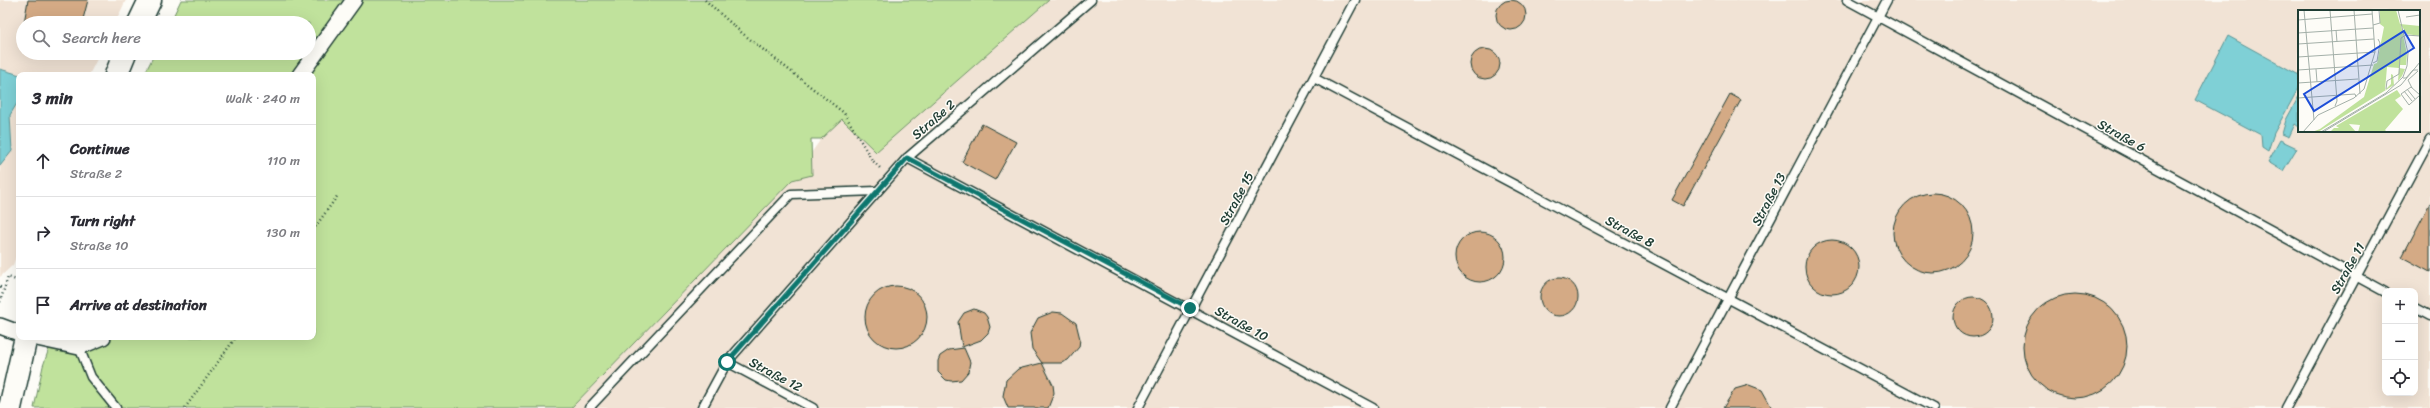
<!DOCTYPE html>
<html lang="en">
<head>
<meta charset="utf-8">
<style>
	body { margin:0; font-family:Sriracha,sans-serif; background:#f2f2f3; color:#2b2b33 }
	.controls { position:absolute; right:12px; bottom:12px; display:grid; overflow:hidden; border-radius:8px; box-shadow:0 4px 16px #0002 }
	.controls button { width:36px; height:36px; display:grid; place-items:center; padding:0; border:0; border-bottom:1px solid #e1e1e2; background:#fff; color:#2b2b33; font:20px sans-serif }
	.stop { position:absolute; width:12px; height:12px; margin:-9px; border:3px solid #0f766e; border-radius:50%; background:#fff }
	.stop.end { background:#0f766e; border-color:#fff; box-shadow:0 1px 4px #0008 }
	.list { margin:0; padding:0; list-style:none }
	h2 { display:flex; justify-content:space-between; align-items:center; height:52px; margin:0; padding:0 16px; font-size:17px }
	h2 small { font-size:13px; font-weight:400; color:#7c7c81 }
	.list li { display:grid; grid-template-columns:26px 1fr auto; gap:12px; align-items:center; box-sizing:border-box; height:72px; padding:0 16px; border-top:1px solid #e1e1e2 }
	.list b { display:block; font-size:15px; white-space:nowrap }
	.list p { margin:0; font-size:13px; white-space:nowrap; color:#7c7c81 }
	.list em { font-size:13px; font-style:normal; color:#7c7c81 }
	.icon { flex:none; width:22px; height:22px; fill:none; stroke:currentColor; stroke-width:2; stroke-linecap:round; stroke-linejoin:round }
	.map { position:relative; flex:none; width:2430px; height:408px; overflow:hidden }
	.search { position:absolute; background:#fff; box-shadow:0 4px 16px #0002; left:16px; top:16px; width:300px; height:44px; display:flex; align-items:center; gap:10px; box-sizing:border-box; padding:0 14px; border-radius:22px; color:#7c7c81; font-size:15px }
	.panel { position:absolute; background:#fff; box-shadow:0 4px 16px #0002; left:16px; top:72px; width:300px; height:268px; border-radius:8px }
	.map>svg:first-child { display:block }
	.built { fill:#f1e3d5; fill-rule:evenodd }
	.green { fill:#c0e29c; stroke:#709068 }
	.water { fill:#7fd0d6; stroke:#599595 }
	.building { fill:#d4aa85; stroke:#1f3d34 }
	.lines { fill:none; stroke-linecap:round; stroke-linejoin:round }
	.service-casing { stroke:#1f3d34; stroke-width:11 }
	.minor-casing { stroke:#1f3d34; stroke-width:18 }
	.secondary-casing { stroke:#1f3d34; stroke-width:25 }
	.path { stroke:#1f3d34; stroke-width:2.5; stroke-dasharray:1 3; stroke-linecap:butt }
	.service { stroke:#fdfcf7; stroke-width:8 }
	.minor { stroke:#fdfcf7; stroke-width:15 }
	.secondary { stroke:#fdfcf7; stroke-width:22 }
	.route { stroke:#0f766e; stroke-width:5 }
	.labels { text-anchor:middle; stroke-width:3; stroke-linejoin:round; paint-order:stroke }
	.street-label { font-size:13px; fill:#1f3d34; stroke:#fdfcf7 }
	.inset-road { fill:none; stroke:#a4b0a9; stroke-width:1 }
	.view { fill:#1d4ed8; fill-opacity:0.15; stroke:#1d4ed8; stroke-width:2 }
	.inset-edge { fill:none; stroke:#1f3d34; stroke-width:2 }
</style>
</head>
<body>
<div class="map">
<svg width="2430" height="408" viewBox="0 0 2430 408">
	<rect width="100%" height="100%" fill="#fdfcf7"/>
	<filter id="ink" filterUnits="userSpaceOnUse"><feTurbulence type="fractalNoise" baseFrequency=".025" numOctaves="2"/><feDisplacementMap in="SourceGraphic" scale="8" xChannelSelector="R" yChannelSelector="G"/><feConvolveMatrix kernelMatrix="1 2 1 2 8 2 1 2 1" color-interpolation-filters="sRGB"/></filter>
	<g filter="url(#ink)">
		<g class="built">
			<polygon points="0,0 126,0 115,23 23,23 23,53 100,53 89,75 19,75 19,249 13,265 0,277"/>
			<path d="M1049 0H2430V408H571L792 180 821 139 842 119 876 152ZM2299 11H2419V131H2299ZM2385 291H2415V393H2385Z"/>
		</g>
		<polygon class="green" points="181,0 1049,0 876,152 842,119 821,139 811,139 812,175 792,180 571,408 34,408 43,366 53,337 313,337 313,75 144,75 155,53 309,53 309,23 170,23"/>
		<g class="water">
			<polygon points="2228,36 2299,75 2299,87 2274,133 2268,151 2262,147 2261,135 2195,100"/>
			<polygon points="0,69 20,75 19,100 10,115 12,151 0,166"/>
			<polygon points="2299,96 2299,127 2295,124 2289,137 2282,134 2286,120"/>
			<polygon points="2280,140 2297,148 2283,171 2268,162"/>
		</g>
		<g class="building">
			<polygon points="28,0 88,0 82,23 24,23"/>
			<circle cx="1511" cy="15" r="15"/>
			<circle cx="1485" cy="64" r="15"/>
			<polygon points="1730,94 1741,100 1683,206 1672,200"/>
			<polygon points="982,124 1016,142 995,180 962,162"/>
			<circle cx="1933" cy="233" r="40"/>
			<polygon points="2430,203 2430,272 2402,257"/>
			<circle cx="1480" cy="257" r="25"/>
			<circle cx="1832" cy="267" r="27"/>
			<circle cx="1559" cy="297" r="19"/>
			<circle cx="896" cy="317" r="31"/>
			<circle cx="2075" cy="346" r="52"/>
			<circle cx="1973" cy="317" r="20"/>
			<polygon points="974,309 984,313 987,317 990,327 988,333 981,340 962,347 958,322 964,313"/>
			<polygon points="1053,312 1062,313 1076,323 1080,339 1079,347 1068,360 1061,363 1042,363 1032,349 1030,333 1038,318"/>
			<polygon points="964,348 970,362 968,372 961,380 951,381 946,380 938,372 938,361 940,356 949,350"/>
			<polygon points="1042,363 1053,385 1054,393 1048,408 1008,408 1003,396 1006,380 1018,369"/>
			<polygon points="1749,385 1762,390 1772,408 1723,408 1735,389"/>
		</g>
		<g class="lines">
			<defs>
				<g id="service">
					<polyline points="1847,0 2385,292"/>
					<polyline points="1314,78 1934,408"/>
					<polyline points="907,158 1373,408"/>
					<polyline points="2415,308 2430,316"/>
					<polyline points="79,347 91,377 116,408"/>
					<polyline points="727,362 813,408"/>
					<polyline points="589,408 791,194 877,191"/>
					<polyline points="702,408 727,362 907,158 1091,0"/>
					<polyline points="1138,408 1355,0"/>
					<polyline points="1670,408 1887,0"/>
					<polyline points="2286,408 2430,139"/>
				</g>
				<g id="minor">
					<polyline points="300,75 354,0"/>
					<polyline points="0,326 19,333"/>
					<polyline points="32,337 79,347 103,337"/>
				</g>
				<g id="secondary">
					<polyline points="139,23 150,0"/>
					<polyline points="116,75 125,53"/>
					<polyline points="10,408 26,337"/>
				</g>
			</defs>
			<use href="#service" class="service-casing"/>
			<use href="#minor" class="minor-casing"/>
			<use href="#secondary" class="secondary-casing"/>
			<g class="path">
				<polyline points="705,0 742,33 844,113 872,160 881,169"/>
				<polyline points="313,230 338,195"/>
				<polyline points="0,287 4,288"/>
				<polyline points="0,302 8,277 19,281"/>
				<polyline points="185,408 236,337"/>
			</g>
			<use href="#service" class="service"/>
			<use href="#minor" class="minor"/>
			<use href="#secondary" class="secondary"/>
		</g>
	</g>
	<g class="lines" filter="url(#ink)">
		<polyline class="route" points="727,362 907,158 1190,308"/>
	</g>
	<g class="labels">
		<g class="street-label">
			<text transform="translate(933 119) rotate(-41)" y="5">Straße 2</text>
			<text transform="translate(2122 135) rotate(29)" y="5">Straße 6</text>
			<text transform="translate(1236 198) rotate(-62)" y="5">Straße 15</text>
			<text transform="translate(1768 199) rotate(-62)" y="5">Straße 13</text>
			<text transform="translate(1630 231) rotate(28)" y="5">Straße 8</text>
			<text transform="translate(2347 268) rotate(-61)" y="5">Straße 11</text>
			<text transform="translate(1242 323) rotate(29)" y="5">Straße 10</text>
			<text transform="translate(776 374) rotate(28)" y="5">Straße 12</text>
		</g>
	</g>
	<g transform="translate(2298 10)">
		<rect width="122" height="122" fill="#fdfcf7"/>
		<path d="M82 0H98L102 14 122 16V26L109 24 103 15 109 44 108 55H102L101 58 107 59 104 66 100 71 101 58 89 57 87 80 93 74V64L95 65 96 75 20 122H14L22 119 66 87 76 54 79 53 86 17 82 14ZM99 80 103 86 97 90 105 99 87 120 89 122H60L62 115 51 114 58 122H32L36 118H41L38 116Z" fill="#c0e29c"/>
		<path class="inset-road" d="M6 0 16 110M32 0 39 91 37 96M56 0 62 84M108 7 122 5M0 10 74 4M75 15 82 13 81 0M38 20 39 32M0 23 75 18M0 34 76 29M0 47 77 42M75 53 79 51 82 33 80 29M18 59 19 72M0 60 75 55M105 68H108L115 60H120M0 73 60 69M114 78 110 70 120 61M88 79 89 71 101 64 103 28 108 25 122 26M109 79 117 89M106 81 114 91M122 85 113 77 103 84 111 95 122 85M0 88 57 84 58 87M5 122 20 105 56 88 66 79 77 42 74 0M23 122 88 83 105 67 109 56 110 43 100 0M25 122 103 75 122 52"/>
		<path class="view" d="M106 21 116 38 16 101 6 84Z"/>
		<rect width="122" height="122" class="inset-edge"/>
	</g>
</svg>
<div class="controls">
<button>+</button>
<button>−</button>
<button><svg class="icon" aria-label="locate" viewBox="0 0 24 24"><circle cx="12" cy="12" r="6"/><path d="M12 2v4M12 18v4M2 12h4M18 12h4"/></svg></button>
</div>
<div class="stop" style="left:727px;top:362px"></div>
<div class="stop end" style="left:1190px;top:308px"></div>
<div class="search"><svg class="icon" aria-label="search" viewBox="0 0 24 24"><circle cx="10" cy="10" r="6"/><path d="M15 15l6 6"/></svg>Search here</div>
<section class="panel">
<h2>3 min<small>Walk · 240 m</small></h2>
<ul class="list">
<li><svg class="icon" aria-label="ahead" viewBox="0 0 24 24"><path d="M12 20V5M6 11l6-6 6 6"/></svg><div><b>Continue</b><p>Straße 2</p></div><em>110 m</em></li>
<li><svg class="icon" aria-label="right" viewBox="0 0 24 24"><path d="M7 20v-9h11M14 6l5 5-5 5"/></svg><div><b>Turn right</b><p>Straße 10</p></div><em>130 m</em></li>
<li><svg class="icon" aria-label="arrive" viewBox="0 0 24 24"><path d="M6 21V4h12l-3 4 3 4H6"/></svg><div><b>Arrive at destination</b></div></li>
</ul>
</section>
</div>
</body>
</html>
